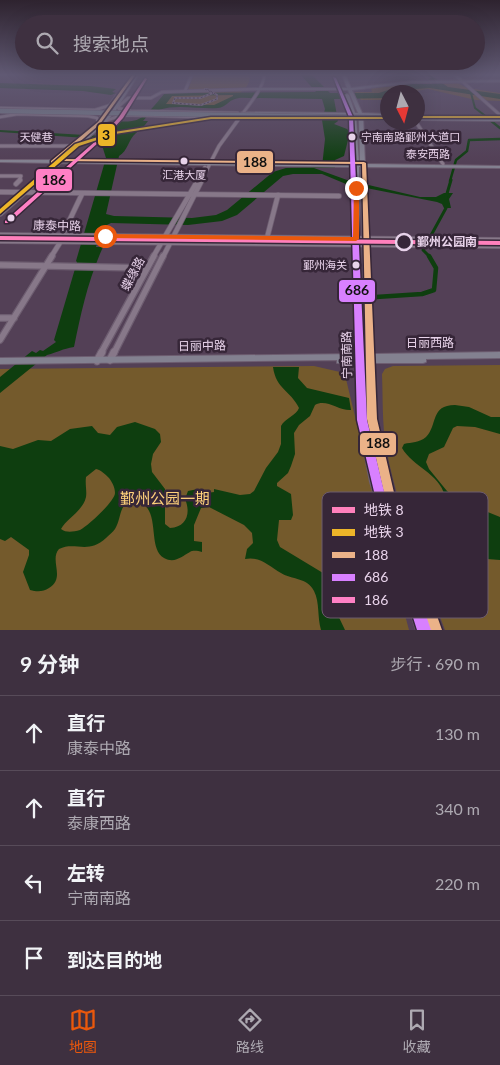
<!DOCTYPE html>
<html lang="zh">
<head>
<meta charset="utf-8">
<style>
	body { margin:0; font-family:Lato,"Noto Sans SC",sans-serif; background:#493c4b; color:#f1f3f6 }
	.compass { position:absolute; left:380px; top:85px; width:45px; height:45px; border-radius:50%; background:#3e3040; box-shadow:0 5px 20px #0002; rotate:174deg }
	.stop { position:absolute; width:15px; height:15px; margin:-11px; border:4px solid #ea580c; border-radius:50%; background:#fff }
	.stop.end { background:#ea580c; border-color:#fff; box-shadow:0 1px 5px #0008 }
	.list { margin:0; padding:0; list-style:none }
	h2 { display:flex; justify-content:space-between; align-items:center; height:65px; margin:0; padding:0 20px; font-size:21px }
	h2 small { font-size:16px; font-weight:400; color:#ada9b1 }
	.list li { display:grid; grid-template-columns:32px 1fr auto; gap:15px; align-items:center; box-sizing:border-box; height:75px; padding:0 20px; border-top:1px solid #574b59 }
	.list b { display:block; font-size:19px; white-space:nowrap }
	.list p { margin:0; font-size:16px; white-space:nowrap; color:#ada9b1 }
	.list em { font-size:16px; font-style:normal; color:#ada9b1 }
	.icon { flex:none; width:28px; height:28px; fill:none; stroke:currentColor; stroke-width:2; stroke-linecap:round; stroke-linejoin:round }
	.map { position:relative; flex:none; width:500px; height:630px; overflow:hidden }
	.search { position:absolute; background:#3e3040; box-shadow:0 5px 20px #0002; left:15px; right:15px; top:15px; height:55px; display:flex; align-items:center; gap:12px; box-sizing:border-box; padding:0 18px; border-radius:28px; color:#ada9b1; font-size:19px }
	.sheet { height:365px; background:#3e3040 }
	nav { display:flex; justify-content:space-around; align-items:center; box-sizing:border-box; height:70px; border-top:1px solid #574b59; background:#3e3040; font-size:14px; color:#ada9b1 }
	nav a { display:grid; justify-items:center; gap:2px }
	nav .on { color:#ea580c }
	.map>svg:first-child { display:block }
	.green { fill:#745a2c }
	.water { fill:#0e3e0f; fill-rule:evenodd }
	.lines { fill:none; stroke-linecap:round; stroke-linejoin:round }
	.canal-far3 { stroke:#0e3e0f; stroke-width:2 }
	.canal-far2 { stroke:#0e3e0f; stroke-width:2.5 }
	.canal-far1 { stroke:#0e3e0f; stroke-width:3 }
	.canal { stroke:#0e3e0f; stroke-width:4.5 }
	.minor-far4-casing { stroke:#6d5d70; stroke-width:4 }
	.minor-far3-casing { stroke:#6d5d70; stroke-width:4.5 }
	.minor-far2-casing { stroke:#6d5d70; stroke-width:6 }
	.minor-far1-casing { stroke:#6d5d70; stroke-width:8 }
	.minor-casing { stroke:#6d5d70; stroke-width:9 }
	.major-casing { stroke:#6d5d70; stroke-width:2 }
	.highway-casing { stroke:#6d5d70; stroke-width:2 }
	.minor-far4 { stroke:#877889; stroke-width:2.5 }
	.minor-far3 { stroke:#877889; stroke-width:3 }
	.minor-far2 { stroke:#877889; stroke-width:4.5 }
	.minor-far1 { stroke:#877889; stroke-width:5.5 }
	.minor { stroke:#877889; stroke-width:7 }
	.major { fill:#838190; fill-rule:evenodd }
	.highway { fill:#79818d; fill-rule:evenodd }
	.rail-casing { stroke:#887a8a; stroke-width:2 }
	.rail { stroke:#362638; stroke-width:1; stroke-dasharray:2; stroke-linecap:butt }
	.highway-bridge-casing { stroke:#6d5d70; stroke-width:5.5; stroke-linecap:butt }
	.highway-bridge { stroke:#79818d; stroke-width:4.5 }
	.bus-1-casing { stroke:#362638; stroke-width:3 }
	.bus-2-casing { stroke:#362638; stroke-width:3 }
	.bus-3-casing { stroke:#362638; stroke-width:3 }
	.bus-1 { fill:#ebb288; fill-rule:evenodd }
	.bus-2 { fill:#d880ff; fill-rule:evenodd }
	.bus-3 { fill:#ff80c5; fill-rule:evenodd }
	.metro-1-casing { stroke:#362638; stroke-width:3 }
	.metro-2-casing { stroke:#362638; stroke-width:3 }
	.metro-1 { fill:#ff80bc; fill-rule:evenodd }
	.metro-2 { fill:#edb529; fill-rule:evenodd }
	.route { fill:#ea580c }
	.bus-dot { fill:#e8d3ea; stroke:#362638; stroke-width:2 }
	.stop-dot { fill:#362638; stroke:#e8d3ea; stroke-width:2.5 }
	.labels { text-anchor:middle; stroke-width:5; stroke-linejoin:round; paint-order:stroke }
	.far-street-label { font-size:11px; fill:#e8d3ea; stroke:#362638 }
	.bus-label { font-size:11px; fill:#e8d3ea; stroke:#362638; text-anchor:start }
	.street-label { font-size:12px; fill:#e8d3ea; stroke:#362638 }
	.stop-label { font-size:12px; font-weight:bold; fill:#e8d3ea; stroke:#362638; text-anchor:start }
	.near-park-label { font-size:15px; fill:#ffd27b; stroke:#362638 }
	.key { fill:#362638; stroke:#6b5a6d; stroke-width:1 }
	.key-label { font-size:14px; fill:#e8d3ea }
	.line-badge { stroke:#362638; stroke-width:2 }
	.pale-badge-label { font-size:14px; text-anchor:middle; font-weight:bold; fill:#111 }
</style>
</head>
<body>
<div class="map">
<svg width="500" height="630" viewBox="0 0 500 630">
	<rect width="100%" height="100%" fill="#534056"/>
	<g class="green">
		<path d="M194 74H249C254 89 228 102 216 105 205 108 176 106 165 104L172 96 186 95Z"/>
		<polygon points="456,82 467,88 500,93 500,101 476,100 428,89 411,92 388,92 387,100 361,100 355,92 372,92 371,88 410,83"/>
		<path d="M500 365V630H445C423 572 397 508 386 447 382 423 383 398 382 374L385 369 393 366Z"/>
		<polygon points="314,366 340,372 346,379 383,533 409,630 0,630 0,369"/>
	</g>
	<g class="water">
		<path d="M300 74H311L330 93H379L406 84H432L428 79 432 78 423 74H429L448 87 500 94V99L430 88 414 89 406 92H388L387 98 334 99 338 121 334 124 347 129 350 132 344 156 335 160V168H314L347 180 420 197H436L444 193H453L449 199 451 208H444L442 204 437 202 346 184 322 174H293L283 176 237 215 222 221 188 225 111 223C100 227 100 236 96 247H103C88 280 81 313 74 347 62 349 58 352 47 355L0 393V377L32 351 36 353 40 350 43 351 56 342 54 340 77 262 76 261 106 158 100 139 0 132V130L102 136 109 127 117 125 116 122C121 121 127 122 132 121 145 120 157 102 165 93L316 92ZM172 96 233 95V96L214 105 166 104ZM259 98 322 99 325 109 322 120 325 139 322 167 286 168 273 172 227 210 216 215 192 218 114 216 106 214 119 156C128 151 128 140 136 133 141 129 144 127 148 121H143C160 99 194 110 218 108 226 107 228 101 235 99 242 96 251 99 259 98Z"/>
		<polygon points="0,83 90,86 116,89 112,92 116,93 111,95 83,91 0,88"/>
		<path d="M273 367H299L298 378 307 388 349 398 351 410C339 411 326 398 315 405L310 416 299 425 294 433 295 454 291 466 288 473 277 483V486L291 494 293 515 291 520H279L277 540 280 547 323 573 328 581 334 607 345 630H321C317 617 320 603 314 591 307 577 292 580 281 573 269 566 260 556 245 559L247 549 253 543 252 533 244 525 209 507 201 508 194 525V541L202 542V552C198 551 193 550 190 552 182 556 175 564 164 558 147 548 161 512 140 502 117 499 123 516 115 529 113 532 109 535 106 538 88 555 75 541 59 549 49 560 66 578 49 588 43 592 37 592 30 590L23 572 29 555V550L11 537 5 541 0 539V446L13 449 38 440 51 441 70 429 92 426 98 433 110 435 117 427 135 422 155 429 160 434 161 442 153 454 151 464 152 472 165 489V524L170 528C187 527 191 513 185 499L188 491 198 489 199 494 214 492V489L240 495 250 494 254 491 266 468 278 452 281 444V426C285 418 296 416 299 408 290 390 276 389 273 367ZM96 469C101 470 105 474 109 478 112 482 115 487 115 493 115 501 88 526 80 530 73 532 66 533 61 529 67 518 83 511 86 497 87 491 85 484 86 477Z"/>
		<path d="M455 405 469 407 491 417H500V434L475 427 457 426 453 428 444 447 429 454 426 462 429 469 447 491 463 502 500 517V560L474 558 463 563C437 554 450 516 445 496 439 473 413 467 402 448L404 444C412 442 419 443 426 437 438 425 430 405 455 405ZM466 521 476 523 481 528V536L471 540 462 539C458 534 458 530 461 524Z"/>
	</g>
	<g class="lines">
		<polyline class="canal-far3" points="471,93 475,108 492,121"/>
		<g class="canal-far2">
			<polyline points="490,120 500,128"/>
			<polyline points="450,181 456,160 467,151 469,140 500,139"/>
		</g>
		<polyline class="canal-far1" points="430,257 423,250 446,208 446,197 451,180"/>
		<polyline class="canal" points="376,297 422,294 434,290 436,268 429,256"/>
		<defs>
			<g id="minor-far4">
				<polyline points="137,74 163,74"/>
				<polyline points="454,74 500,115"/>
				<polyline points="185,91 192,74"/>
				<polyline points="0,108 95,110 111,105"/>
				<polyline points="118,108 131,111 238,113"/>
				<polyline points="119,109 119,106 128,98 151,98 162,92 256,89"/>
				<polyline points="0,117 18,114 88,116 97,118 98,121"/>
				<polyline points="104,121 123,115 236,118"/>
				<path d="M237 121C244 111 266 86 264 74"/>
			</g>
			<g id="minor-far3">
				<polyline points="98,120 99,123"/>
				<polyline points="104,121 107,120"/>
				<polyline points="416,122 443,164"/>
				<polyline points="0,146 72,146"/>
				<polyline points="0,176 21,176 19,181"/>
				<polyline points="197,181 205,167"/>
				<polyline points="201,181 219,146 238,120"/>
			</g>
			<g id="minor-far2">
				<polyline points="16,184 20,180"/>
				<polyline points="0,192 339,196"/>
				<polyline points="0,235 500,240"/>
				<polyline points="62,236 82,194"/>
				<polyline points="267,238 278,195"/>
				<polyline points="0,241 500,246"/>
				<polyline points="51,257 61,241"/>
				<polyline points="153,257 198,180"/>
				<polyline points="163,257 202,180"/>
			</g>
			<g id="minor-far1">
				<polyline points="0,265 147,268"/>
				<polyline points="0,318 14,318"/>
				<polyline points="0,340 52,256"/>
				<polyline points="101,353 154,256"/>
				<polyline points="114,353 163,256"/>
			</g>
			<g id="minor">
				<polyline points="110,360 114,352"/>
				<polyline points="97,361 102,352"/>
			</g>
			<g id="major">
				<path d="M136 74H139L114 113 102 126 64 160 354 164 352 116 242 114 240 113 242 112 351 113 345 95 347 94 349 95 355 113H358L348 90H256L254 89 256 88H347L342 74H345L351 88 412 81 500 80V82L412 83 352 90 362 113 388 114V116H363L365 164 500 166V168L365 167 374 354 500 352V358L426 359V362L423 363H374L377 419 395 497 442 630H416L370 482 358 421 357 364 337 363V360L0 364V358L356 354 353 244 354 167 61 163 2 215 0 216V211L55 163 0 162V160H58L100 124 112 111ZM356 116H359L360 164H359ZM359 167H360L366 354H364L359 244ZM365 364H366L367 405ZM368 421 383 491 380 482Z"/>
				<polygon points="116,95 119,96 103,118 101,118 100,117"/>
				<polygon points="418,118 500,119 500,121 418,120"/>
			</g>
			<polygon id="highway" points="418,116 500,117 500,119 418,118"/>
		</defs>
		<use href="#minor-far4" class="minor-far4-casing"/>
		<use href="#minor-far3" class="minor-far3-casing"/>
		<use href="#minor-far2" class="minor-far2-casing"/>
		<use href="#minor-far1" class="minor-far1-casing"/>
		<use href="#minor" class="minor-casing"/>
		<use href="#major" class="major-casing"/>
		<use href="#highway" class="highway-casing"/>
		<use href="#minor-far4" class="minor-far4"/>
		<use href="#minor-far3" class="minor-far3"/>
		<use href="#minor-far2" class="minor-far2"/>
		<use href="#minor-far1" class="minor-far1"/>
		<use href="#minor" class="minor"/>
		<use href="#major" class="major"/>
		<use href="#highway" class="highway"/>
		<defs>
			<polyline id="rail" points="205,89 213,93 200,98 175,98 173,103 201,105 217,99 217,95 207,89"/>
		</defs>
		<use href="#rail" class="rail-casing"/>
		<use href="#rail" class="rail"/>
		<defs>
			<polyline id="highway-bridge" points="0,111 388,118"/>
		</defs>
		<use href="#highway-bridge" class="highway-bridge-casing"/>
		<use href="#highway-bridge" class="highway-bridge"/>
		<defs>
			<polygon id="bus-1" points="133,74 136,74 100,124 60,159 364,162 366,163 377,419 395,497 442,630 428,630 385,497 367,419 362,164 60,161 58,160 55,163 51,163 51,161 98,122"/>
			<polygon id="bus-2" points="333,77 336,78 353,117 367,420 386,500 431,630 417,630 376,500 357,420 349,117"/>
			<polygon id="bus-3" points="145,78 147,79 123,118 109,133 9,223 5,223 5,221 107,131 119,117"/>
		</defs>
		<use href="#bus-1" class="bus-1-casing"/>
		<use href="#bus-2" class="bus-2-casing"/>
		<use href="#bus-3" class="bus-3-casing"/>
		<use href="#bus-1" class="bus-1"/>
		<use href="#bus-2" class="bus-2"/>
		<use href="#bus-3" class="bus-3"/>
		<defs>
			<polygon id="metro-1" points="0,236 500,241 500,245 0,240"/>
			<g id="metro-2">
				<rect x="418" y="116" width="82" height="2"/>
				<polygon points="211,117 388,117 388,119 211,119 115,134 79,146 0,214 0,209 75,144 114,132"/>
			</g>
		</defs>
		<use href="#metro-1" class="metro-1-casing"/>
		<use href="#metro-2" class="metro-2-casing"/>
		<use href="#metro-1" class="metro-1"/>
		<use href="#metro-2" class="metro-2"/>
	</g>
	<linearGradient id="sky" x2="0" y2="1"><stop stop-color="#2e232f"/><stop offset="0.46" stop-color="#605973"/><stop offset="1" stop-color="#605973" stop-opacity="0"/></linearGradient>
	<rect width="500" height="162" fill="url(#sky)"/>
	<polygon class="route" points="354,187 359,188 359,239 356,241 105,238 101,236 105,234 353,237"/>
	<g class="bus-dot">
		<circle cx="352" cy="137" r="4.5"/>
		<circle cx="184" cy="161" r="4.5"/>
		<circle cx="11" cy="218" r="4.5"/>
		<circle cx="356" cy="265" r="4.5"/>
	</g>
	<circle class="stop-dot" cx="404" cy="242" r="8"/>
	<g class="labels">
		<g class="far-street-label">
			<text x="36" y="141">天健巷</text>
			<text x="428" y="158">泰安西路</text>
		</g>
		<g class="bus-label">
			<text x="361" y="141">宁南南路鄞州大道口</text>
			<text x="184" y="179" text-anchor="middle">汇港大厦</text>
			<text x="347" y="269" text-anchor="end">鄞州海关</text>
		</g>
		<g class="street-label">
			<text transform="translate(57 226) rotate(1)" y="4">康泰中路</text>
			<text transform="translate(133 274) rotate(-62)" y="4">蝶缘路</text>
			<text x="430" y="347">日丽西路</text>
			<text transform="translate(202 346) rotate(-1)" y="4">日丽中路</text>
			<text transform="translate(347 355) rotate(-91)" y="4">宁南南路</text>
		</g>
		<g class="stop-label">
			<text x="417" y="246">鄞州公园南</text>
		</g>
		<g class="near-park-label">
			<text x="165" y="504">鄞州公园一期</text>
		</g>
	</g>
	<rect x="322" y="492" width="166" height="126" rx="8" class="key"/>
	<rect x="332" y="507" width="23" height="6" fill="#ff80bc"/>
	<rect x="332" y="529" width="23" height="7" fill="#edb529"/>
	<rect x="332" y="552" width="23" height="6" fill="#ebb288"/>
	<rect x="332" y="574" width="23" height="7" fill="#d880ff"/>
	<rect x="332" y="597" width="23" height="6" fill="#ff80c5"/>
	<g class="key-label">
		<text x="364" y="515">地铁 8</text>
		<text x="364" y="537">地铁 3</text>
		<text x="364" y="560">188</text>
		<text x="364" y="582">686</text>
		<text x="364" y="605">186</text>
	</g>
	<g class="line-badge">
		<rect x="97" y="123" width="19" height="24" rx="5" fill="#edb529"/>
		<rect x="236" y="150" width="38" height="24" rx="5" fill="#ebb288"/>
		<rect x="35" y="168" width="38" height="24" rx="5" fill="#ff80c5"/>
		<rect x="338" y="279" width="38" height="24" rx="5" fill="#d880ff"/>
		<rect x="359" y="432" width="38" height="24" rx="5" fill="#ebb288"/>
	</g>
	<g class="pale-badge-label">
		<text x="106" y="140">3</text>
		<text x="255" y="167">188</text>
		<text x="54" y="185">186</text>
		<text x="357" y="295">686</text>
		<text x="378" y="448">188</text>
	</g>
</svg>
<svg class="compass" viewBox="-18 -18 36 36"><path d="M0-13l5 13h-10z" fill="#e53935"/><path d="M0 13l5-13h-10z" fill="#ada9b1"/></svg>
<div class="stop" style="left:105px;top:236px"></div>
<div class="stop end" style="left:356px;top:188px"></div>
<div class="search"><svg class="icon" aria-label="search" viewBox="0 0 24 24"><circle cx="10" cy="10" r="6"/><path d="M15 15l6 6"/></svg>搜索地点</div>
</div>
<section class="sheet">
<h2>9 分钟<small>步行 · 690 m</small></h2>
<ul class="list">
<li><svg class="icon" aria-label="ahead" viewBox="0 0 24 24"><path d="M12 20V5M6 11l6-6 6 6"/></svg><div><b>直行</b><p>康泰中路</p></div><em>130 m</em></li>
<li><svg class="icon" aria-label="ahead" viewBox="0 0 24 24"><path d="M12 20V5M6 11l6-6 6 6"/></svg><div><b>直行</b><p>泰康西路</p></div><em>340 m</em></li>
<li><svg class="icon" aria-label="left" viewBox="0 0 24 24"><path d="M17 20v-9H6M10 6l-5 5 5 5"/></svg><div><b>左转</b><p>宁南南路</p></div><em>220 m</em></li>
<li><svg class="icon" aria-label="arrive" viewBox="0 0 24 24"><path d="M6 21V4h12l-3 4 3 4H6"/></svg><div><b>到达目的地</b></div></li>
</ul>
</section>
<nav>
<a class="on"><svg class="icon" aria-label="map" viewBox="0 0 24 24"><path d="M3 6l6-2 6 2 6-2v14l-6 2-6-2-6 2zM9 4v14M15 6v14"/></svg>地图</a>
<a><svg class="icon" aria-label="directions" viewBox="0 0 24 24"><path d="M12 3l9 9-9 9-9-9zM9 14v-3h6M13 9l2 2-2 2"/></svg>路线</a>
<a><svg class="icon" aria-label="saved" viewBox="0 0 24 24"><path d="M7 4h10v16l-5-4-5 4z"/></svg>收藏</a>
</nav>
</body>
</html>
